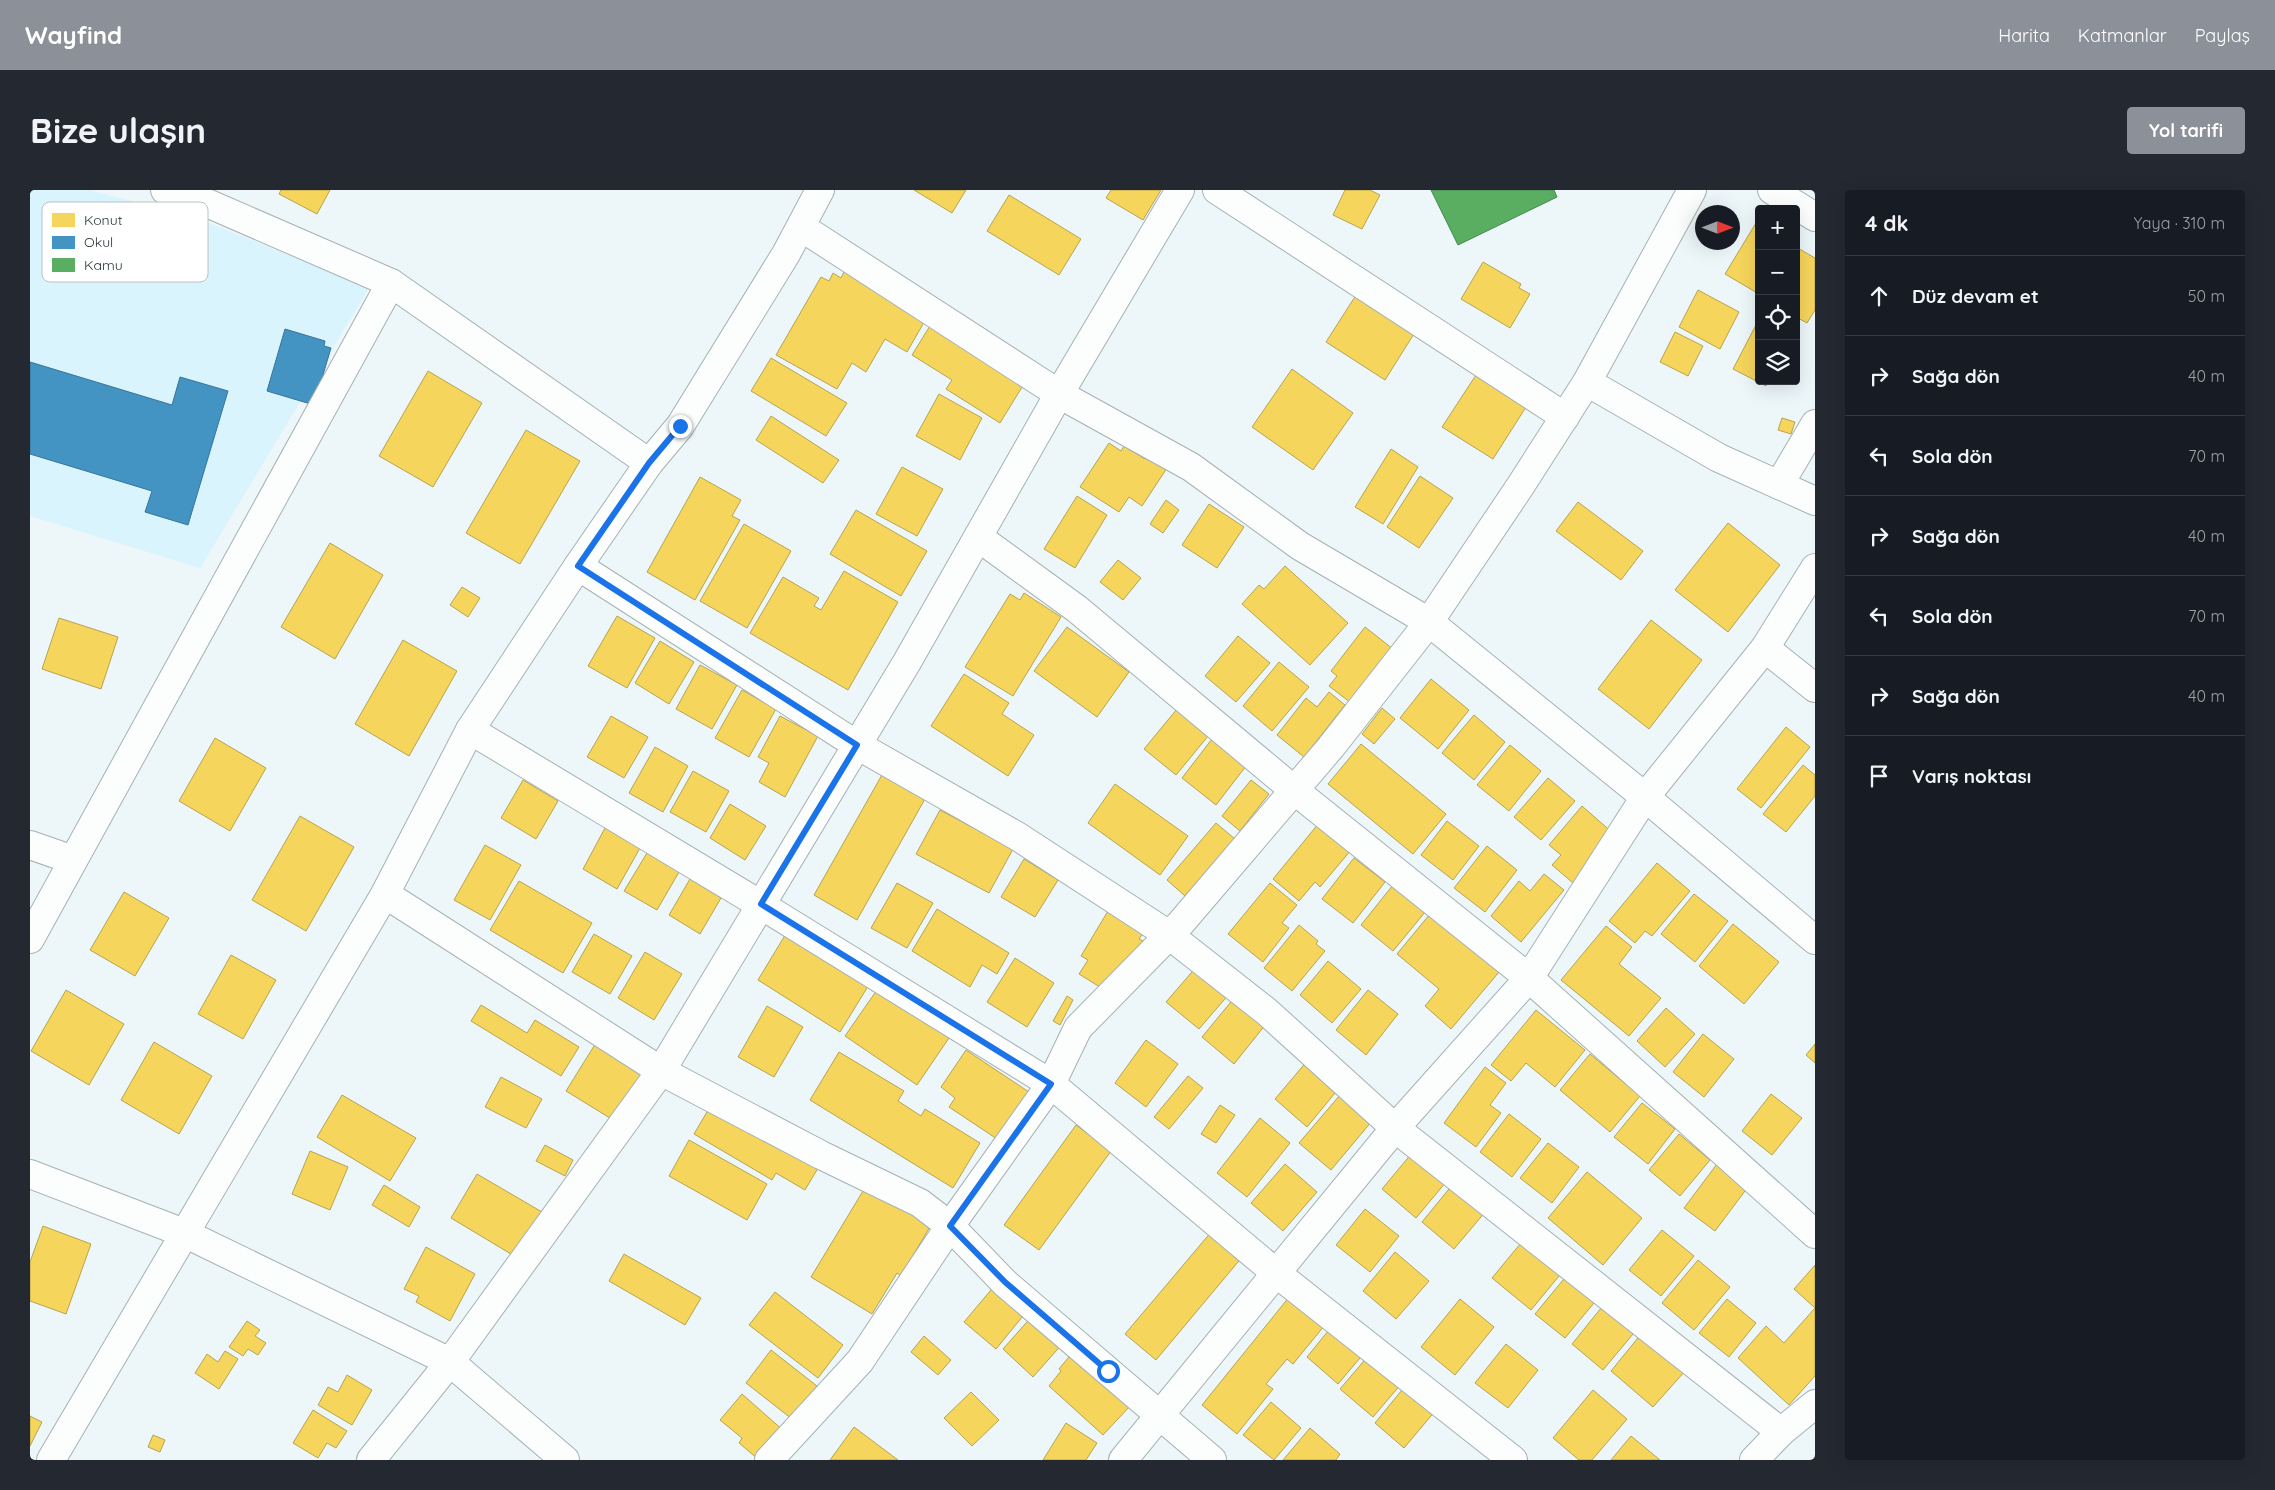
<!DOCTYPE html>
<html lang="tr">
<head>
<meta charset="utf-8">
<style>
	body { margin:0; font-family:Quicksand,sans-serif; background:#242831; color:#f1f3f6 }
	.controls { position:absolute; right:15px; top:15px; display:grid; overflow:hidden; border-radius:5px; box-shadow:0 5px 20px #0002 }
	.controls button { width:45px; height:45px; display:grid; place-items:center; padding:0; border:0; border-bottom:1px solid #363941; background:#171b24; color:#f1f3f6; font:25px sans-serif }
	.compass { position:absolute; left:1665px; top:15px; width:45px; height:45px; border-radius:50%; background:#171b24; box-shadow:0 5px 20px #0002; rotate:90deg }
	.stop { position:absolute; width:15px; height:15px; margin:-11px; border:4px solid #1a73e8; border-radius:50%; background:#fff }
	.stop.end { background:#1a73e8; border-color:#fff; box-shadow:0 1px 5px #0008 }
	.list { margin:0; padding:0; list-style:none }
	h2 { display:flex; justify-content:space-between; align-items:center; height:65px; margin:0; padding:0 20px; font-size:21px }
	h2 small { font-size:16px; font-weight:400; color:#9ea1a6 }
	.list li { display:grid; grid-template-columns:32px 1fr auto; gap:15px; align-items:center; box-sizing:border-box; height:80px; padding:0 20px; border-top:1px solid #363941 }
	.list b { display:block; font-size:19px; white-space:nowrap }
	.list em { font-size:16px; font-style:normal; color:#9ea1a6 }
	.icon { flex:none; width:28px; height:28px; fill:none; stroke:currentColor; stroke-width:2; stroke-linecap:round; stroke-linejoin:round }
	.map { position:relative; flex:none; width:1785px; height:1270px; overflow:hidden; border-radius:5px }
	header { display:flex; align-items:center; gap:30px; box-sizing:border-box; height:70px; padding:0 25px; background:#8c9099; color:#fff }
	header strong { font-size:24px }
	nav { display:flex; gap:28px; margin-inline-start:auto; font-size:18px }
	.intro { display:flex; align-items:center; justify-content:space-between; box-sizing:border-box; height:120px; padding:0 30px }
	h1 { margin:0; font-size:35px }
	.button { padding:12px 22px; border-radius:5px; background:#8c9099; color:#fff; font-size:18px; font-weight:700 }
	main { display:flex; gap:30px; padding:0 30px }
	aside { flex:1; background:#171b24; border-radius:5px; box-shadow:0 5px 20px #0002 }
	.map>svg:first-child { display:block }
	.built { fill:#d9f4fc }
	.homes { fill:#f6d55c; stroke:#b6a450 }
	.schools { fill:#4393c3; stroke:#387598 }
	.public { fill:#5aae61; stroke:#488854 }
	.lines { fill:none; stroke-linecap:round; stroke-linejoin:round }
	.minor-casing { stroke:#a6b1b4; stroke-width:30 }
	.major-casing { stroke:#a6b1b4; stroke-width:30 }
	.minor { stroke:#fcfefe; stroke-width:28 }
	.major { stroke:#fcfefe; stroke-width:28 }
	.route { stroke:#1a73e8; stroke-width:6 }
	.key { fill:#fff; stroke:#bcc1c2; stroke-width:1 }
	.key-label { font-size:14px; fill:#1f3034 }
</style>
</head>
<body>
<header>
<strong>Wayfind</strong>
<nav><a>Harita</a><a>Katmanlar</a><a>Paylaş</a></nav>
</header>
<div class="intro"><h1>Bize ulaşın</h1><a class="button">Yol tarifi</a></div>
<main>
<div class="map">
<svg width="1785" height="1270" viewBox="0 0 1785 1270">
	<rect width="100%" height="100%" fill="#edf6f9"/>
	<polygon class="built" points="0,0 59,0 167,28 339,98 170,378 0,326"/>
	<g class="homes">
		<polygon points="251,0 300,0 287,24 249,4"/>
		<polygon points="884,0 936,0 922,23"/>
		<polygon points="1081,0 1131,0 1113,30 1076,8"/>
		<polygon points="1315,0 1340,0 1350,5 1332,39 1303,25"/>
		<polygon points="979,5 1051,49 1029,85 957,41"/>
		<polygon points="1726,33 1729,34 1729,104 1695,84"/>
		<polygon points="1766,57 1785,68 1785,120 1777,133 1766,127"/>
		<polygon points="1453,72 1491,94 1489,98 1500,104 1480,138 1431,109"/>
		<polygon points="815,80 897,127 877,162 855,149 836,182 822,173 807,199 746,165 791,87 799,91 803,83 811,88"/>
		<polygon points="1668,100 1709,122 1690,159 1649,137"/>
		<polygon points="1328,102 1387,139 1355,190 1296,152"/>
		<polygon points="903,131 997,189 970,233 916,199 922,190 882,165"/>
		<polygon points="1726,135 1729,137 1729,191 1738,191 1736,196 1703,179"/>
		<polygon points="1645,142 1673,156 1658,186 1630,172"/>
		<polygon points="741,168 817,213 796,246 721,201"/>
		<polygon points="1262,179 1323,223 1283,280 1222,237"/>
		<polygon points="398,181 452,213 403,297 349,266"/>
		<polygon points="1446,185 1496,217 1463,269 1412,237"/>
		<polygon points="909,204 952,228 930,270 886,246"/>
		<polygon points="741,226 809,270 793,293 726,250"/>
		<polygon points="1752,228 1765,232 1761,244 1748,240"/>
		<polygon points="496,240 550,271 490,374 436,343"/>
		<polygon points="1079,253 1091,261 1094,256 1115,269 1117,265 1137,278 1112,316 1099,307 1089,322 1050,297"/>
		<polygon points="1361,259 1388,277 1353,334 1325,317"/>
		<polygon points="872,277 913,299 887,346 846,324"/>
		<polygon points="1390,286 1423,308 1389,358 1357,337"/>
		<polygon points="670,287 711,310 702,326 710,330 665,410 617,382"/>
		<polygon points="1047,306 1077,325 1045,378 1014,359"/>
		<polygon points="1136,310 1149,320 1133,343 1120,334"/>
		<polygon points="1548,312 1613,361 1591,390 1526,341"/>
		<polygon points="1179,314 1214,337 1187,378 1152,355"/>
		<polygon points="826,320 897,361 871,406 800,364"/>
		<polygon points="1698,333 1750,375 1698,442 1645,400"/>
		<polygon points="714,334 761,361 717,438 670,411"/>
		<polygon points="300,353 353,385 305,469 251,437"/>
		<polygon points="1088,370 1111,388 1093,410 1070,392"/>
		<polygon points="1255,376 1318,433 1280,475 1212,414 1229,395 1234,399"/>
		<polygon points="814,381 868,412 818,500 720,443 753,387 789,408 784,416 791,420"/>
		<polygon points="432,397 450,408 438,427 420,415"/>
		<polygon points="994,403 1031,427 983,506 935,477 980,404 990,410"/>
		<polygon points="587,426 625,448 597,498 558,476"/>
		<polygon points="29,428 88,447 71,499 12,479"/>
		<polygon points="1621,430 1672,470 1619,539 1568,499"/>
		<polygon points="1037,437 1099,482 1067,527 1004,481"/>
		<polygon points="1335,437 1363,459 1321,513 1299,496 1307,486 1301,481"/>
		<polygon points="1208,446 1240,473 1206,512 1175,486"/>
		<polygon points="373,450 427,481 379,566 325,534"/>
		<polygon points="630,451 664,472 639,514 605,493"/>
		<polygon points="1249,472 1279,497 1242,541 1213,516"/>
		<polygon points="670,475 707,495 682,539 646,519"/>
		<polygon points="934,484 979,513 972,524 1004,545 978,586 901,536"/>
		<polygon points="1401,489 1439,520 1408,559 1370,528"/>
		<polygon points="712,500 746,519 719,567 685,548"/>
		<polygon points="1299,502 1315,515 1274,567 1247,545 1276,508 1287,517"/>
		<polygon points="1352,518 1365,529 1344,554 1332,544"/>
		<polygon points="1147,519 1179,545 1146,585 1114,559"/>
		<polygon points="1444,525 1475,552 1444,590 1412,563"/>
		<polygon points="581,526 618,547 594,588 557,567"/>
		<polygon points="750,526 788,546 755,607 729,592 739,573 728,567"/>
		<polygon points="1756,537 1780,557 1731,618 1707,599"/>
		<polygon points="185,548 236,578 200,641 149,611"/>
		<polygon points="1182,549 1216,576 1186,615 1152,588"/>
		<polygon points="1331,554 1416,624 1383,664 1298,594"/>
		<polygon points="1480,555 1511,581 1479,621 1447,595"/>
		<polygon points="625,557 658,576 633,622 599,603"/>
		<polygon points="1773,575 1785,585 1785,606 1756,642 1733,624"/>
		<polygon points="857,576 900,600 827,730 784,705"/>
		<polygon points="663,581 699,601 676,642 640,622"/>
		<polygon points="1518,588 1545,611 1511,650 1484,627"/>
		<polygon points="493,590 528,611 506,649 471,628"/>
		<polygon points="1221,590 1239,604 1210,641 1192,626"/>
		<polygon points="1085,594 1158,646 1130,685 1058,633"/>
		<polygon points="700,614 736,636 715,670 680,648"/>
		<polygon points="1552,616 1584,644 1543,693 1522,675 1531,665 1519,655"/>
		<polygon points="910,620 983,659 959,703 886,664"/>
		<polygon points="270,626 324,657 276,741 222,710"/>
		<polygon points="1417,631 1449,656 1423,690 1391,665"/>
		<polygon points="1186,633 1205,649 1155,706 1137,690"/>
		<polygon points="1289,633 1321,660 1290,697 1285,692 1269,711 1243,689"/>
		<polygon points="575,638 610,658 587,699 553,679"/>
		<polygon points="455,655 491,675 460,730 424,710"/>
		<polygon points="1457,656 1487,680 1455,722 1424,698"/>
		<polygon points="617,663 649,682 627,720 594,701"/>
		<polygon points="1324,668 1355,692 1323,733 1292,709"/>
		<polygon points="994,669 1028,690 1005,727 971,707"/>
		<polygon points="1627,673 1660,701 1622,746 1615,741 1605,753 1579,731"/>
		<polygon points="1514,684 1534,700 1491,752 1461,726 1489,691 1500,701"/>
		<polygon points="660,689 691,708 670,744 639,725"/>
		<polygon points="489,691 562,733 533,783 460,740"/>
		<polygon points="867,693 903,713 877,758 841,738"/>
		<polygon points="1240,693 1267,715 1252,733 1259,738 1233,772 1198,744"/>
		<polygon points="1363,695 1396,721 1363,761 1331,735"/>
		<polygon points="94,702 139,728 105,786 60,760"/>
		<polygon points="1664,704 1698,731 1665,772 1631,744"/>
		<polygon points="907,719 979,763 967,784 952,775 940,797 882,761"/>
		<polygon points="1078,721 1114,742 1109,749 1113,751 1081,804 1049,784 1058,770 1051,766"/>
		<polygon points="1400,724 1469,782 1421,839 1395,816 1409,799 1367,764"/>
		<polygon points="1703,734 1749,772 1714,814 1669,776"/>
		<polygon points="1269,735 1288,751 1286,754 1295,761 1262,801 1234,778"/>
		<polygon points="1576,736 1602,757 1589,774 1631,808 1599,846 1531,790"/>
		<polygon points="757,742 840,793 810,842 728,790"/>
		<polygon points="564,744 602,766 580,804 542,782"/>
		<polygon points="615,762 652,784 624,830 588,808"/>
		<polygon points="201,765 246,790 213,849 168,824"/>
		<polygon points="985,768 1024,793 997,837 957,812"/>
		<polygon points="1298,771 1331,799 1302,833 1270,805"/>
		<polygon points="1168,775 1200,803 1169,839 1136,812"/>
		<polygon points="849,797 921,845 887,895 815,846"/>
		<polygon points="36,800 94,834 59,895 1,861"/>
		<polygon points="1338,800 1368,824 1336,865 1306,840"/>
		<polygon points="1037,806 1043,810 1030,835 1023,831"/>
		<polygon points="1205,807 1236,834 1204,874 1172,847"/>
		<polygon points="451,815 497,843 505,830 549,857 531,886 441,831"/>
		<polygon points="737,816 773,837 744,887 708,867"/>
		<polygon points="1636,818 1665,844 1635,877 1607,851"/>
		<polygon points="1506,820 1555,860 1525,897 1496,873 1481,891 1461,875"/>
		<polygon points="1673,844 1704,869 1674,907 1643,882"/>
		<polygon points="569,848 620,879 588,933 536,901"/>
		<polygon points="1116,850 1148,874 1116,917 1085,893"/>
		<polygon points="124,852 182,886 149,944 91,910"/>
		<polygon points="1785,854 1785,873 1776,865"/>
		<polygon points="936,860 1002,904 970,951 919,917 925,908 911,897"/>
		<polygon points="809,862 874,901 868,911 891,926 895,919 950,953 923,998 780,910"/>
		<polygon points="1560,864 1610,906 1580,942 1530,900"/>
		<polygon points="1278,870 1310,897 1277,937 1245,909"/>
		<polygon points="1455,877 1476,893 1460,915 1471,923 1446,957 1414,933"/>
		<polygon points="1158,886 1173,898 1139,939 1124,927"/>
		<polygon points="471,887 512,909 496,938 455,917"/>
		<polygon points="1316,898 1347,925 1301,980 1269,953"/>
		<polygon points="1741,904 1772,928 1742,965 1712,941"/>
		<polygon points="312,905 386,948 360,991 287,947"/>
		<polygon points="684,910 791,973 775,1000 746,983 742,990 664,944"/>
		<polygon points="1612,913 1645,939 1618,974 1584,947"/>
		<polygon points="1190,915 1205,925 1186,953 1171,944"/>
		<polygon points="1479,924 1511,949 1482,987 1450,962"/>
		<polygon points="1230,928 1260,953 1217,1007 1187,983"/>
		<polygon points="1046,935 1081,961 1009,1060 974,1035"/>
		<polygon points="1649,944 1680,970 1650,1006 1619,980"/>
		<polygon points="659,950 737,994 717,1030 639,986"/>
		<polygon points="1518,953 1549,977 1522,1013 1490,988"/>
		<polygon points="515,955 543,970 535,986 506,971"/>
		<polygon points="1387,957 1421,986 1386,1028 1352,999"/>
		<polygon points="280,961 318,977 300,1020 262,1004"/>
		<polygon points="1255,974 1287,1002 1253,1041 1221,1013"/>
		<polygon points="1687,974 1718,997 1685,1041 1654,1018"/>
		<polygon points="1557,982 1612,1028 1573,1075 1518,1028"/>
		<polygon points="447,984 512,1022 486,1067 421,1028"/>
		<polygon points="1423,994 1456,1021 1424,1059 1392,1032"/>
		<polygon points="354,995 390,1017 379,1037 342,1015"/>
		<polygon points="836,996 901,1035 871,1086 867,1083 842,1124 781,1087"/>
		<polygon points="1335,1019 1369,1046 1340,1082 1306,1055"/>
		<polygon points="13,1036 61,1054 36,1124 0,1111 0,1072"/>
		<polygon points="1632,1040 1664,1066 1631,1106 1599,1080"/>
		<polygon points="1182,1041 1213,1066 1126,1170 1095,1144"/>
		<polygon points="1495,1048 1534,1080 1501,1120 1462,1088"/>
		<polygon points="396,1057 445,1084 420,1131 386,1112 389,1106 374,1099"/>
		<polygon points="1365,1062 1399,1091 1366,1129 1333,1101"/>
		<polygon points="594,1064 671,1108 655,1135 579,1091"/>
		<polygon points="1668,1070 1700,1097 1664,1140 1632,1113"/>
		<polygon points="1785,1075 1785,1118 1764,1099"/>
		<polygon points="1538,1084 1568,1108 1535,1148 1505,1124"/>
		<polygon points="966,1094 997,1121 966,1159 934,1132"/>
		<polygon points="1264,1101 1299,1130 1263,1174 1257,1169 1236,1194 1243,1199 1207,1244 1172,1215"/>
		<polygon points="745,1102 813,1155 788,1188 719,1135"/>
		<polygon points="1430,1109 1464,1137 1425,1185 1391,1157"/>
		<polygon points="1697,1109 1726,1133 1699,1167 1669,1143"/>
		<polygon points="1576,1112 1608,1138 1573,1180 1542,1154"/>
		<polygon points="1785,1118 1785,1186 1759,1215 1708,1168 1736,1136 1754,1153"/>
		<polygon points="1004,1124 1034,1152 1003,1187 973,1159"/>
		<polygon points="217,1131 230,1140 225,1146 236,1153 228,1165 218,1159 213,1166 199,1157"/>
		<polygon points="1303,1135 1335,1162 1308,1194 1277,1167"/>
		<polygon points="1612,1143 1656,1180 1623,1217 1581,1181"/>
		<polygon points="894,1146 921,1170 908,1185 881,1162"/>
		<polygon points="1476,1154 1508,1180 1478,1218 1445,1193"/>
		<polygon points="741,1160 787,1196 762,1229 716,1193"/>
		<polygon points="195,1161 208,1169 189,1199 165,1183 177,1164 188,1172"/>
		<polygon points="1043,1162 1101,1215 1073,1245 1019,1196 1031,1181 1029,1179"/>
		<polygon points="1339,1165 1372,1193 1343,1227 1310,1199"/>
		<polygon points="317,1185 342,1200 322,1235 288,1215 298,1197 308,1202"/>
		<polygon points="1376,1195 1406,1220 1374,1258 1345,1233"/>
		<polygon points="1563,1200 1597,1229 1562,1270 1549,1270 1523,1248"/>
		<polygon points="941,1202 969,1230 942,1256 914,1228"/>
		<polygon points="712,1204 754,1241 729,1270 709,1253 712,1248 690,1230"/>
		<polygon points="1241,1212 1271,1238 1244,1270 1213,1245"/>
		<polygon points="283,1220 317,1241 306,1258 297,1253 288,1268 263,1253"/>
		<polygon points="0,1226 12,1232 0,1256"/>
		<polygon points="1036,1233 1067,1253 1056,1270 1013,1270"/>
		<polygon points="824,1237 868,1270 800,1270"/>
		<polygon points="1280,1238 1310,1264 1306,1270 1253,1270"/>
		<polygon points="123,1245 135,1250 130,1262 118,1257"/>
		<polygon points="1601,1246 1630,1270 1581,1270"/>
	</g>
	<g class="schools">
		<polygon points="255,139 295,151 294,156 301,158 284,215 237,201"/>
		<polygon points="0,172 142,215 150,187 198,201 158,335 115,322 122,301 0,264"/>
	</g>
	<polygon class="public" points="1401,0 1524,0 1527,7 1428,55"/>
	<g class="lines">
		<defs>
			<g id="minor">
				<polyline points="135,0 177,13 361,93 619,273"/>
				<polyline points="1187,0 1535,227"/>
				<polyline points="771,37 1029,204 1161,277 1270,356 1399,432 1615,607 1785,750"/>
				<polyline points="1557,192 1689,268 1785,311"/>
				<polyline points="1749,295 1785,234"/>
				<polyline points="948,347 1047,419 1264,600 1499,788 1615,607 1735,458 1785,378"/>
				<polyline points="548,376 827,555 987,646 1139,745 1236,821 1365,938 1751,1242 1724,1270"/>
				<polyline points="1735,458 1785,498"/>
				<polyline points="440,540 731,715 1021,894 1246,1083 1483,1270"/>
				<polyline points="0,655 43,670"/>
				<polyline points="355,704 631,881 791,965 890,1013 920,1036 975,1093 1182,1270"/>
				<polyline points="0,749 361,93"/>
				<polyline points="0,984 154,1043 420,1172 535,1270"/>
				<polyline points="1751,1242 1785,1214"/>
				<polyline points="21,1270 355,704 440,540 548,376 619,273 650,236 756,64 790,0"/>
				<polyline points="341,1270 420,1172 631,881 877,472 1029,204 1150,0"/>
				<polyline points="739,1270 830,1171 920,1036 1021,894 1048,838 1150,734 1301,557 1399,432 1491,295 1557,192 1662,0"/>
				<polyline points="1093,1270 1365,938 1499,788 1785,1044"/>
			</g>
			<polyline id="major" points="1742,0 1785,27"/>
		</defs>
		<use href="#minor" class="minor-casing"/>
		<use href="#major" class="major-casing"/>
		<use href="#minor" class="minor"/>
		<use href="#major" class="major"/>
	</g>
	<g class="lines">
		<polyline class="route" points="650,236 619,273 548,376 827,555 731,714 1021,894 920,1036 975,1092 1078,1181"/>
	</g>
	<rect x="12" y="12" width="166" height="80" rx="8" class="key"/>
	<rect x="22" y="23" width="23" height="14" fill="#f6d55c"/>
	<rect x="22" y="46" width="23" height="13" fill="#4393c3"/>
	<rect x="22" y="68" width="23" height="14" fill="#5aae61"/>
	<g class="key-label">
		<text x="54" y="35">Konut</text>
		<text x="54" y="57">Okul</text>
		<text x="54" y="80">Kamu</text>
	</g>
</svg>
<div class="controls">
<button>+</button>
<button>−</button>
<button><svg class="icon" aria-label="locate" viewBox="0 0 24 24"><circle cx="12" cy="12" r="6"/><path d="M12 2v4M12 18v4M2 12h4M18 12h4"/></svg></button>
<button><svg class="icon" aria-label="layers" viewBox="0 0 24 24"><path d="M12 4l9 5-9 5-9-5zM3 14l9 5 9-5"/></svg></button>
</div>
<svg class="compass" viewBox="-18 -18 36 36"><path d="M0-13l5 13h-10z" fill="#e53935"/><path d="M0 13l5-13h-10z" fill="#9ea1a6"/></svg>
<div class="stop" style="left:1078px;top:1181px"></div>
<div class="stop end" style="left:650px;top:236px"></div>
</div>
<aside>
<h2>4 dk<small>Yaya · 310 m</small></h2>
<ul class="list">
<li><svg class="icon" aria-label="ahead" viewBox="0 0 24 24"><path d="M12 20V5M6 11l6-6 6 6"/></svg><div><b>Düz devam et</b></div><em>50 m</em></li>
<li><svg class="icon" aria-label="right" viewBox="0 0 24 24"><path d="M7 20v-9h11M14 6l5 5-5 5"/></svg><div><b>Sağa dön</b></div><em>40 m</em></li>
<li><svg class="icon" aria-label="left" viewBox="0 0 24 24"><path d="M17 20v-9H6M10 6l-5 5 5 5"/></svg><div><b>Sola dön</b></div><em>70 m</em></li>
<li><svg class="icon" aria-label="right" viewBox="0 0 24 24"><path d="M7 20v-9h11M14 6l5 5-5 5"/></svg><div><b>Sağa dön</b></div><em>40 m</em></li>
<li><svg class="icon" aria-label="left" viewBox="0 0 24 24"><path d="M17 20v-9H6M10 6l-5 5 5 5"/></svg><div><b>Sola dön</b></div><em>70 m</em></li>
<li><svg class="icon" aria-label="right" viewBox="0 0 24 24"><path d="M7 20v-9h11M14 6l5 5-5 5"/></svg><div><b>Sağa dön</b></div><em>40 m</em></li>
<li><svg class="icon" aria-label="arrive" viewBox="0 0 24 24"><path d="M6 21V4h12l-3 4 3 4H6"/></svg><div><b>Varış noktası</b></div></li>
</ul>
</aside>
</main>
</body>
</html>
